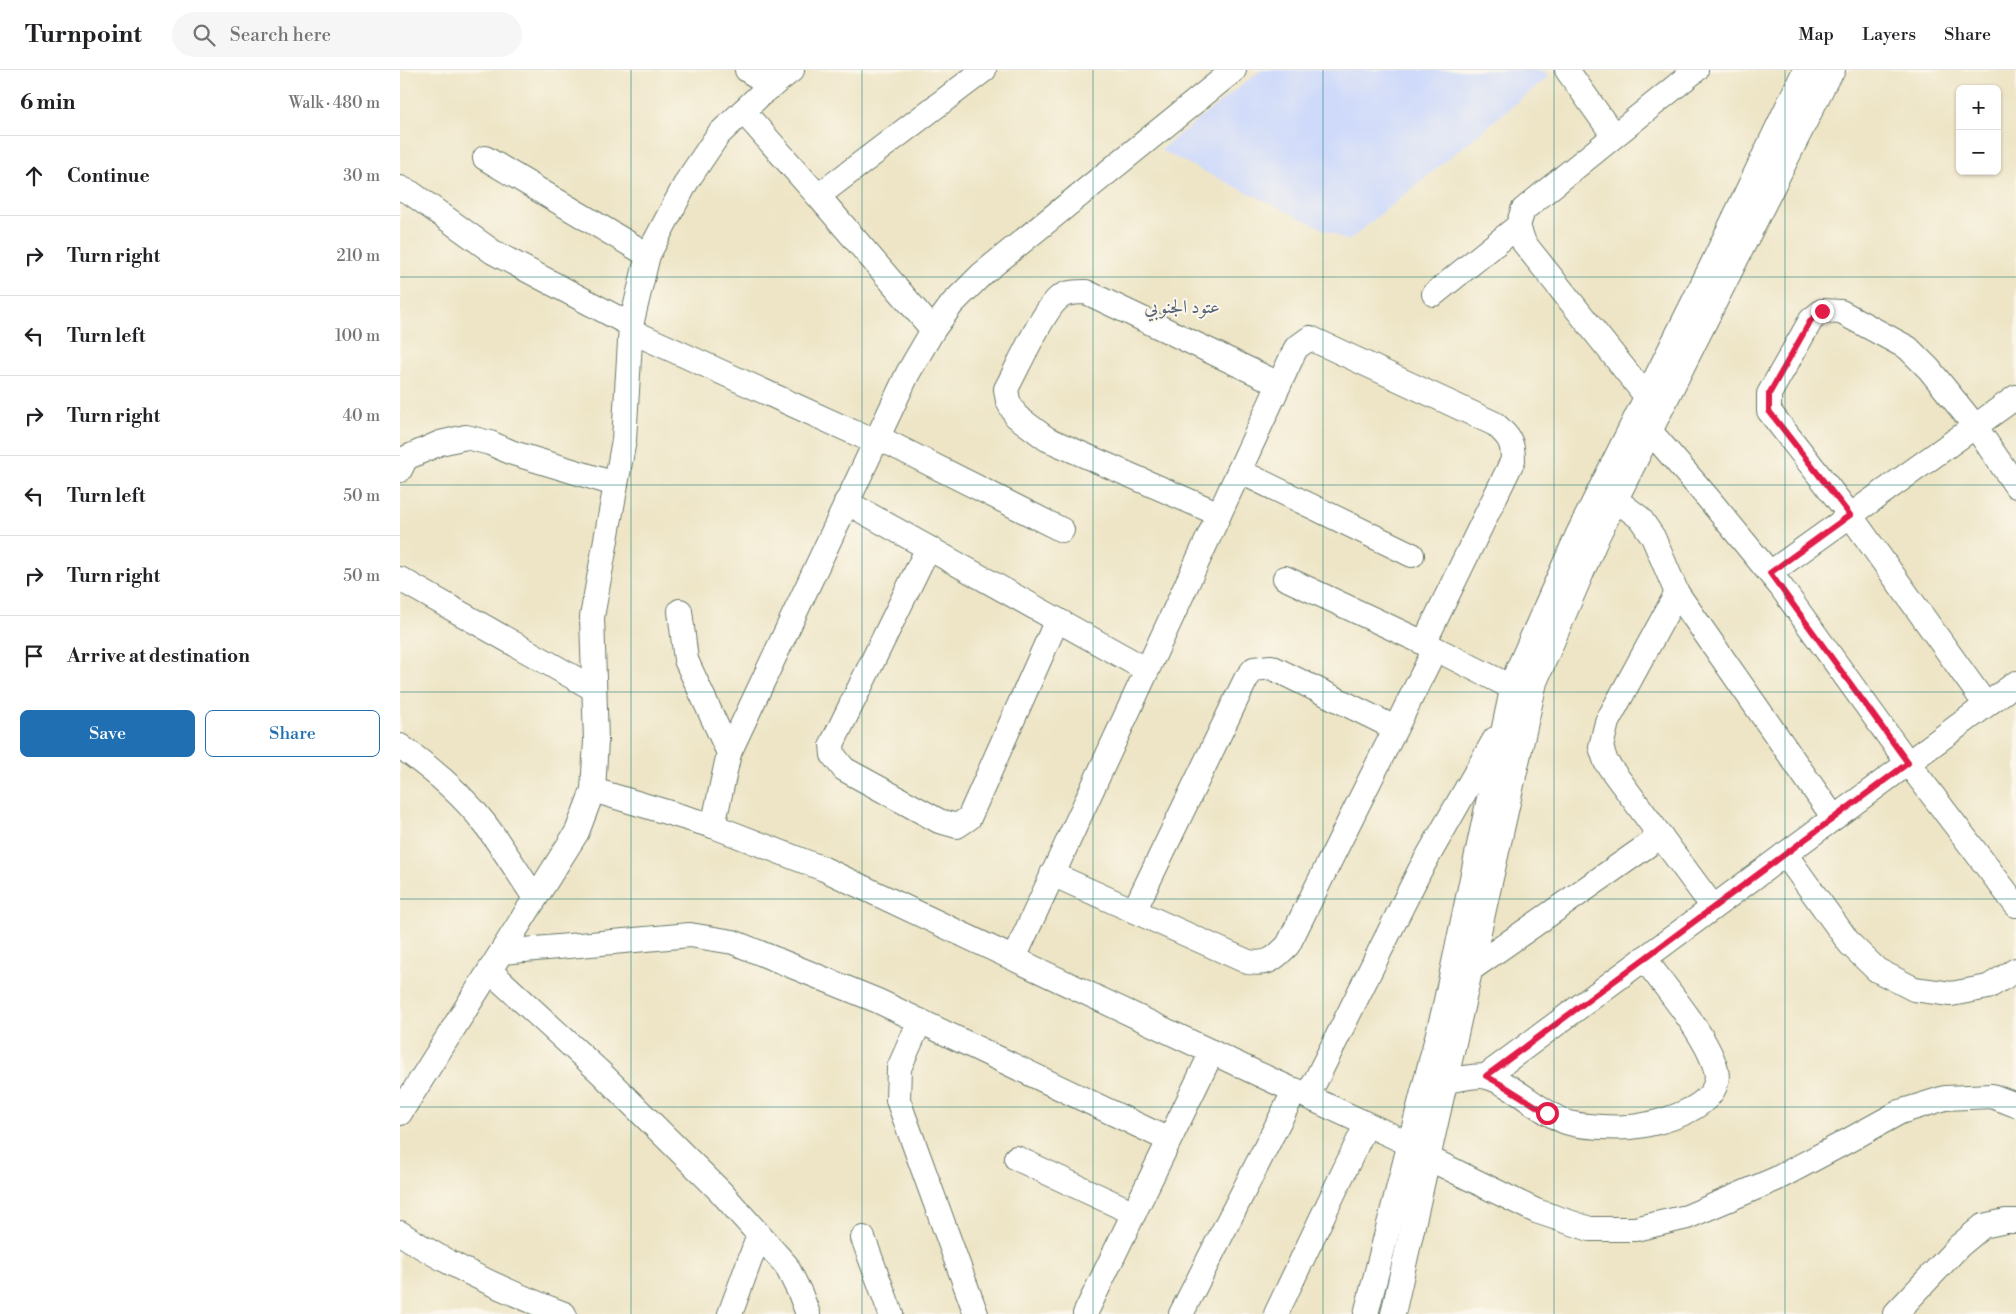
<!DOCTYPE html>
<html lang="en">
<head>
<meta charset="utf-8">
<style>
	body { margin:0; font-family:"Libre Bodoni",Amiri,serif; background:#f6f6f6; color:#202124 }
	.controls { position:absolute; right:15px; top:15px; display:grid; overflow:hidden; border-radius:8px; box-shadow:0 1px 4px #0004 }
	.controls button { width:45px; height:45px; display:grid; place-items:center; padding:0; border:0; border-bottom:1px solid #e0e0e0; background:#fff; color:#202124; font:25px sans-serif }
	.stop { position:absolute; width:15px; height:15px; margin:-11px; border:4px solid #e11d48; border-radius:50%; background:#fff }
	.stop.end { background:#e11d48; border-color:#fff; box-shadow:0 1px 5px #0008 }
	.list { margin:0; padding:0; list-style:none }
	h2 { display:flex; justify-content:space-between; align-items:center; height:65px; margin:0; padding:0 20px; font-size:21px }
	h2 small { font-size:16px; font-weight:400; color:#757577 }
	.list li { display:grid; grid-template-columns:32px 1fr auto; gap:15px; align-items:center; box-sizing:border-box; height:80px; padding:0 20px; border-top:1px solid #e0e0e0 }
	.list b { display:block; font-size:19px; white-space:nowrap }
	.list em { font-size:16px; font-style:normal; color:#757577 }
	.actions { display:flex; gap:10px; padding:15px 20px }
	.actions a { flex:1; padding:11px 0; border:1px solid #1f6fb2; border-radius:8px; text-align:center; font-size:18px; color:#1f6fb2 }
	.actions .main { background:#1f6fb2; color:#fff }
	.icon { flex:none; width:28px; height:28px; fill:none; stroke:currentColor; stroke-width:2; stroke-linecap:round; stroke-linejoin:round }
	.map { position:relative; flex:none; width:1616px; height:1244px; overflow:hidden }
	header { display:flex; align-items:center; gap:30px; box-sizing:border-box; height:70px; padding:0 25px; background:#fff; border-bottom:1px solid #e0e0e0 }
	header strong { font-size:24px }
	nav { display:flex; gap:28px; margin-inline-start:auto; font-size:18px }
	.search { width:350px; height:45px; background:#f6f6f6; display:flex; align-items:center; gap:12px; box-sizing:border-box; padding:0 18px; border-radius:28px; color:#757577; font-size:19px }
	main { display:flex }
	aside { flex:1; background:#fff }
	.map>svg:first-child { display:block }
	.built { fill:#cfdafa }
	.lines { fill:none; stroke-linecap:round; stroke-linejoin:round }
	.minor-casing { stroke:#677867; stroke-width:26 }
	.minor { stroke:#fff; stroke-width:24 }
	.route { stroke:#e11d48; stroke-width:6 }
	.grid { fill:none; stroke:#0f766e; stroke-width:1; stroke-opacity:0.55 }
	.labels { text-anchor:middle; stroke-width:4; stroke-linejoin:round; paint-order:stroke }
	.neighbourhood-label { font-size:19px; fill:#546173; stroke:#fbf7ec }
</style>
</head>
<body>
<header>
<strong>Turnpoint</strong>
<div class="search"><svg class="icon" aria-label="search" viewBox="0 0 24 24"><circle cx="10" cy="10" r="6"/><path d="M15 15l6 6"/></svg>Search here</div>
<nav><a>Map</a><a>Layers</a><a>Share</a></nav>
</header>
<main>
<aside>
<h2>6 min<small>Walk · 480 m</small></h2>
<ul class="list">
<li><svg class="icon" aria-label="ahead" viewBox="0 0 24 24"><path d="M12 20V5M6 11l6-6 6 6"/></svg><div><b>Continue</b></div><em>30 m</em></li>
<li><svg class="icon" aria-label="right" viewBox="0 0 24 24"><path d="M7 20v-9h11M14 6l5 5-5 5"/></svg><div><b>Turn right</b></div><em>210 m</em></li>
<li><svg class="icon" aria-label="left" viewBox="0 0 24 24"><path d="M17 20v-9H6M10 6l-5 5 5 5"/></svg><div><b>Turn left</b></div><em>100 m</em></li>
<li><svg class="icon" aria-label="right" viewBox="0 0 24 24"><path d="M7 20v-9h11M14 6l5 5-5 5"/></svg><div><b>Turn right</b></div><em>40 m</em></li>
<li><svg class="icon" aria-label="left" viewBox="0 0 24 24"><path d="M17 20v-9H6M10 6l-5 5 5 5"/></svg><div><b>Turn left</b></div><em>50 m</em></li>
<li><svg class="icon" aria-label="right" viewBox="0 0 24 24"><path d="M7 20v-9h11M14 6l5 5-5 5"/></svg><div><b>Turn right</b></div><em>50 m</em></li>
<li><svg class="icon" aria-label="arrive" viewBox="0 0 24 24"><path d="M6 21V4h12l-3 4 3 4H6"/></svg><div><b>Arrive at destination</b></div></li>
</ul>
<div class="actions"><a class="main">Save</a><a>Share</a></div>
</aside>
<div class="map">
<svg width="1616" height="1244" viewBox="0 0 1616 1244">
	<rect width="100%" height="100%" fill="#fbf7ec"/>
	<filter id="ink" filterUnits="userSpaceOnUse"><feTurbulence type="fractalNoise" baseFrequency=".02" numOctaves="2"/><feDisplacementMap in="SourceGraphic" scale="10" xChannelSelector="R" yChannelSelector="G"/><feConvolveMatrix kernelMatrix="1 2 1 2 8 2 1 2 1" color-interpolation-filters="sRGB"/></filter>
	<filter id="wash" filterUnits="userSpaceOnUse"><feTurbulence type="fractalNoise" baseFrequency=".0096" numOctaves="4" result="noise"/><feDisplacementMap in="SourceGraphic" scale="20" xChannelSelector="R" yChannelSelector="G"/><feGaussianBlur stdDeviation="1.12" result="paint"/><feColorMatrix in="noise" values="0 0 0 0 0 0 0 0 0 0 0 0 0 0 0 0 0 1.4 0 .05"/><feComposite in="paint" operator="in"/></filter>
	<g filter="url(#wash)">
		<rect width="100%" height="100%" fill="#eee5c6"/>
		<polygon class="built" points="861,0 1142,0 1148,7 948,171 760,80"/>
	</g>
	<g filter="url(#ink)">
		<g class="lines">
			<defs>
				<g id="minor">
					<polyline points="347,0 372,16"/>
					<polyline points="1167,0 1214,66"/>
					<polyline points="343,41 418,126"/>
					<polyline points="85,88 248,185"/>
					<polyline points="0,118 11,123 93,182 231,255 224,370 192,547 196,671 193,720 177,762 0,1043"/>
					<polyline points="1034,224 1118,156"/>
					<polyline points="231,255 248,185 287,111 318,65 360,25 392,0"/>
					<polyline points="533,260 418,126 584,0"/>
					<polyline points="231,261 475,372"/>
					<polyline points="1246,326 1124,173 1118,156 1123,140 1296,0"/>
					<polyline points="1250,361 1308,428 1381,517 1508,693 1616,835"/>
					<polyline points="477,367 662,460"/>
					<polyline points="0,400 6,388 40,373 66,367 90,373 113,383 215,414"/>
					<polyline points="839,401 1012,485"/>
					<polyline points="1215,429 1240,448 1253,467 1277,523 1434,748"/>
					<polyline points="446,432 747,600"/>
					<path d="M819 444 647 369 616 346 608 331 606 319C617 299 644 238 660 227 667 222 677 222 686 222L879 314"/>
					<polyline points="528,478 432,674 433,685 444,699 539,751 557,756 569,748 657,550"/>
					<polyline points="1370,503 1616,327"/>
					<polyline points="885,508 1024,573 1113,618"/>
					<polyline points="0,509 194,619"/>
					<polyline points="1277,523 1207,652 1201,677 1206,692 1313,837"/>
					<polyline points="280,541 286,590 329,683"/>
					<polyline points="1586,635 1450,445 1369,341 1369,324 1411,250 1422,241 1441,242 1508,278 1529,299 1575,356 1616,416"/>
					<path d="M0 676C31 698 62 724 85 754 103 778 119 804 135 828"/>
					<polyline points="193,720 313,756 424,799 854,1002 1023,1080"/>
					<polyline points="313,756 329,683 508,303 533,260 552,234 582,204 834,0"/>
					<polyline points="1385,784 1450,874 1477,900 1514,919 1551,924 1588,917 1616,900"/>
					<path d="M652 804 848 892C869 895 874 889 888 875L1035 579"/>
					<polyline points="734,841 846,609 854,599 871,597 995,658"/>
					<polyline points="102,882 290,865 333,872 478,931 769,1070"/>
					<path d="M614 888 896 278 910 268 1095 354C1109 367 1113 371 1113 390L1024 573"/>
					<polyline points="1071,899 1261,766"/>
					<polyline points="90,901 201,1003 320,1121 386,1195 400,1223 408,1244"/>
					<polyline points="520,951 499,998 498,1030 576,1244"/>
					<polyline points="1086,1006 1616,613"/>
					<path d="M1045 1011C1055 1010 1078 1004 1087 1007 1113 1014 1139 1042 1166 1052 1179 1057 1216 1058 1230 1057 1257 1055 1325 1037 1316 1000 1307 965 1266 919 1244 888"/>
					<polyline points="908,1026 1020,800 1095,669"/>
					<polyline points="616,1088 734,1143"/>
					<polyline points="1028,1088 1136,1141 1190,1159 1235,1159 1287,1147 1376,1109 1440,1075 1500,1042 1545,1028 1592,1026 1616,1035"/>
					<path d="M0 1163C51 1197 107 1222 164 1244"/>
					<polyline points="463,1168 491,1244"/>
					<polyline points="330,1244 359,1165"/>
					<polyline points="685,1244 812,982"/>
					<polyline points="781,1244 895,1020"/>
					<polyline points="876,1244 966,1055"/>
					<polyline points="966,1244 1044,940 1115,606 1178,464 1311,197 1405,0"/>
					<polyline points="993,1244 1135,612 1198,465 1427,8 1433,0"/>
					<polyline points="1495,1244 1559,1176 1583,1156 1606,1151 1616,1151"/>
				</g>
			</defs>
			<use href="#minor" class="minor-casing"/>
			<use href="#minor" class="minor"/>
		</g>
	</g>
	<g class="lines" filter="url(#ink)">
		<polyline class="route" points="1147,1043 1104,1016 1086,1006 1508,693 1370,503 1450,445 1369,341 1369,324 1411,250 1422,241"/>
	</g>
	<path class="grid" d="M231 0V1244M462 0V1244M693 0V1244M923 0V1244M1154 0V1244M1385 0V1244M0 207H1616M0 415H1616M0 622H1616M0 829H1616M0 1037H1616"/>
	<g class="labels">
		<g class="neighbourhood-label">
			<text x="782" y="243">عتود الجنوبي</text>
		</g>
	</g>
</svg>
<div class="controls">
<button>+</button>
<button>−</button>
</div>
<div class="stop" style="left:1147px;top:1043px"></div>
<div class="stop end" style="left:1422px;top:241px"></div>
</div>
</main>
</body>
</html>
